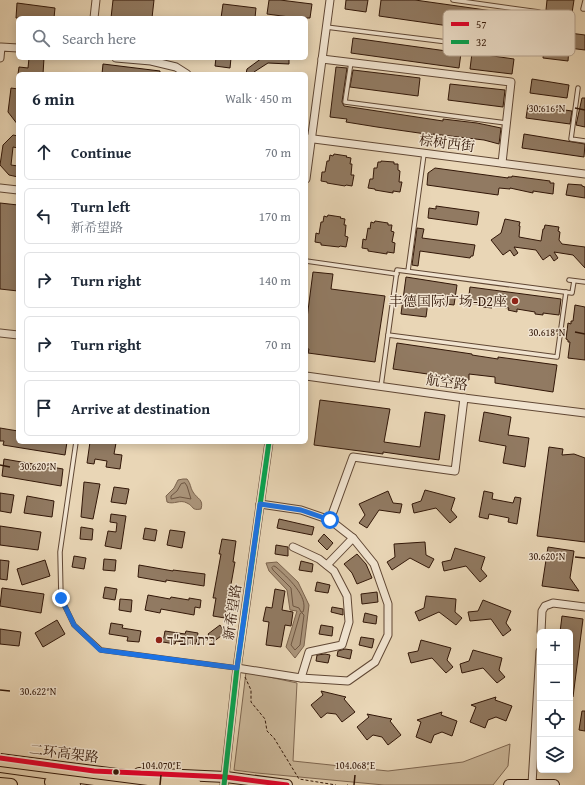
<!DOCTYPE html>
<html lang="en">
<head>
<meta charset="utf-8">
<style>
	body { margin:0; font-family:"Gentium Book Plus","Noto Serif SC","Frank Ruhl Libre",serif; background:#f2f2f3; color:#1f2937 }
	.controls { position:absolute; right:12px; bottom:12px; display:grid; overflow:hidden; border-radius:6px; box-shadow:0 2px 10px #0003 }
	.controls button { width:36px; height:36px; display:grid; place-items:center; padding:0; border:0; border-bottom:1px solid #e0e1e3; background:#fff; color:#1f2937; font:20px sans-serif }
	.stop { position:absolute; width:12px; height:12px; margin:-9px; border:3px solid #1a73e8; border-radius:50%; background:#fff }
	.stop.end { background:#1a73e8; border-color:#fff; box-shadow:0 1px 4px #0008 }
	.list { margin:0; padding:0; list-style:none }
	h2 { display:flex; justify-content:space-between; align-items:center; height:52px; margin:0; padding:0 16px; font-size:17px }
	h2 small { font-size:13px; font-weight:400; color:#747a83 }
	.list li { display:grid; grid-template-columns:26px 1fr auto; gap:12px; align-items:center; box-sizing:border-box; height:56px; margin:0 8px 8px; padding:0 8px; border:1px solid #e0e1e3; border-radius:6px }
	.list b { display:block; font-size:15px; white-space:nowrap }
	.list p { margin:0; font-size:13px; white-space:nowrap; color:#747a83 }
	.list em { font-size:13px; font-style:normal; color:#747a83 }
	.icon { flex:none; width:22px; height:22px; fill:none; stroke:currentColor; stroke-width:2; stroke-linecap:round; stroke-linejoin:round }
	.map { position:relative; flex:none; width:585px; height:785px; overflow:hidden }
	.search { position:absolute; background:#fff; box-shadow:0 2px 10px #0003; left:16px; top:16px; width:292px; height:44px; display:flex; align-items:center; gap:10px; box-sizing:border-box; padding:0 14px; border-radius:6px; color:#747a83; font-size:15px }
	.panel { position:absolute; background:#fff; box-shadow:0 2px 10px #0003; left:16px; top:72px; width:292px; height:372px; border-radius:6px }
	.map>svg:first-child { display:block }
	.green { fill:#cab698; stroke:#7e6650 }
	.water { fill:#ab957b; stroke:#7b634d }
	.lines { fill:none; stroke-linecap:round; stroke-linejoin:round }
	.shore { stroke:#6e5642; stroke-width:1 }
	.building { fill:#917a62; stroke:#321708 }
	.service-casing { stroke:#604734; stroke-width:5.5 }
	.minor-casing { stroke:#604734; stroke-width:9 }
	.secondary-casing { stroke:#321708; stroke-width:12 }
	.trunk-casing { stroke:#321708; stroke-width:14 }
	.path { stroke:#321708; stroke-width:1; stroke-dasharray:3 2; stroke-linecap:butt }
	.service { stroke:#f1e4d0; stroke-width:3.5 }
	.minor { stroke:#f1e4d0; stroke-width:7 }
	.secondary { stroke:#f1e4d0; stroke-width:10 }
	.trunk { stroke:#e9d6b6; stroke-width:12 }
	.trunk-bridge-casing { stroke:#321708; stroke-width:14; stroke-linecap:butt }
	.trunk-bridge { stroke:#e9d6b6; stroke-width:12 }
	.bus-1-casing { stroke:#f1e4d0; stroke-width:8 }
	.bus-2-casing { stroke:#f1e4d0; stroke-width:8 }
	.bus-1 { stroke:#e4002b; stroke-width:5 }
	.bus-2 { stroke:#00a651; stroke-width:5 }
	.route { stroke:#1a73e8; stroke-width:5 }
	.ticks { fill:none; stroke:#321708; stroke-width:1.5 }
	.poi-dot { fill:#8f2418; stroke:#f1e4d0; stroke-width:1.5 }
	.bus-dot { fill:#321708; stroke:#f1e4d0; stroke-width:1.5 }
	.labels { text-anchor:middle; stroke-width:3; stroke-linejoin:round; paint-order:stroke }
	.street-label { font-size:14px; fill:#321708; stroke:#f1e4d0 }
	.poi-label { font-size:14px; fill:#321708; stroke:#f1e4d0; text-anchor:end }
	.key { fill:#f1e4d0; stroke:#b8a694; stroke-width:1 }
	.key-label { font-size:11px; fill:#321708 }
	.ticks-label { font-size:10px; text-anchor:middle; fill:#321708; stroke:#f1e4d0; stroke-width:3; stroke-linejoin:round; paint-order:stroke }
</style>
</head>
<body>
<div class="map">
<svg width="585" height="785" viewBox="0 0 585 785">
	<rect width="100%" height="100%" fill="#e9d6b6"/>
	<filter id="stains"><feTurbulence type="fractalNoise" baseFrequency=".005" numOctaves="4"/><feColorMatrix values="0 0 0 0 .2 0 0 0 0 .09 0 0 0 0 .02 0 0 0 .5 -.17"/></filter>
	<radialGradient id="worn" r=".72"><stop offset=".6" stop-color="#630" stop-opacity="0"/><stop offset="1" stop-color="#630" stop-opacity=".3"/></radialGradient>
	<polygon class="green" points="246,672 297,683 293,761 388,771 463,762 510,744 508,766 493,785 384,785 257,773 234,770"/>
	<g class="water">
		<path d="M183 479H187C191 484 190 487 193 492 197 499 204 499 201 509 191 511 194 506 187 503 180 499 174 505 167 502L166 496 174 488 178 480Z"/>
		<polygon points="277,562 298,582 309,605 304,646 295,658 286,647 297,611 290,610 287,590 269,571 266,563"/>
	</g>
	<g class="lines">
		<g class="shore">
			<polygon points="185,483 187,486 191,499 180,497 171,499 171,496 177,491 181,484"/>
			<path d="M274 566 276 567C287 577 309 596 303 612H301L299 608 293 606 291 588 273 570 272 568Z"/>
			<polygon points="302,613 304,615 300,645 295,650 291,645 300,614"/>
		</g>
	</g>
	<g class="building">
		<polygon points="113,0 154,0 152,18 111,18"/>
		<polygon points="269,0 280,0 312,4 310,18 297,18 267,14"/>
		<polygon points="346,0 368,0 366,12 345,9"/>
		<polygon points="381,0 415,0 535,17 533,38 379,16"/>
		<polygon points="547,0 574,0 572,13 546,10"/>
		<polygon points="17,3 55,8 54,18 16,18"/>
		<polygon points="223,4 256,8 255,18 221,18"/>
		<polygon points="546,30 585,35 585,50 569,48 568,61 543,58"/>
		<polygon points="353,38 461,53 459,68 351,53"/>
		<polygon points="472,53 514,59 512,74 470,69"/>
		<polygon points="29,58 44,58 43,74 18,74 19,67 28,68"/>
		<polygon points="216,58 231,58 230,68 215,66"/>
		<polygon points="262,58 289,58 289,64 268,63 254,72 253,74 246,74 247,69"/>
		<polygon points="103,64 160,71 160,74 102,74"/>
		<polygon points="336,67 347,68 342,102 344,106 443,121 443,119 477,123 501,128 499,144 484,140 433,134 433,135 377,127 346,122 347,119 330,117"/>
		<polygon points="353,70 420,78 418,96 350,87"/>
		<polygon points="532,79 569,85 567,98 530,93"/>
		<polygon points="450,84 505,90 503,107 448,100"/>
		<polygon points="11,88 18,89 18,125 8,112"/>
		<polygon points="582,98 585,98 585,127 576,125"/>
		<polygon points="528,105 572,111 570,124 526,118"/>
		<polygon points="524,134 585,144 584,157 522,148"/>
		<polygon points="13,135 18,136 18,148 13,147 11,165 18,166 18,177 9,175 0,165 3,145"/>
		<polygon points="334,154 347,156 346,157 351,158 350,164 352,164 351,175 354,175 352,186 346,185 345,186 327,183 327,182 321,181 322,172 325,172 327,161 329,161 330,155 333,156"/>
		<polygon points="381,161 394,162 394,164 398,164 398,170 400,171 399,182 402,182 400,192 393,191 393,193 375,190 375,189 368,188 370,179 373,179 374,168 377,168 378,162 381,162"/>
		<polygon points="435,168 508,178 508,177 512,177 512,176 550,181 550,183 554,183 553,194 533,191 533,193 510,188 510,189 499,188 498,195 427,185 428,173"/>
		<polygon points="568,184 582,185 582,186 585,187 585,198 566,195"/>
		<polygon points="0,203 18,205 18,291 0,289"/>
		<polygon points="436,206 479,212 477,225 428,218 429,208 436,209"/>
		<polygon points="328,215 341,217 340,218 345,219 344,225 346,225 345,236 348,237 346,247 340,246 339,247 321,245 321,243 315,242 316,233 319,234 321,222 323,222 324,216 327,217"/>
		<polygon points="505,219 520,222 519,226 520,226 519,237 541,241 543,229 544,229 545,225 559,227 558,231 560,232 559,240 562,244 585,247 585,268 573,255 554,252 558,258 554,261 550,255 543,260 536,250 514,247 518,253 514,256 510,250 503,255 491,240 501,233"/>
		<polygon points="375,221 388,223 388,225 392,225 391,231 394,232 392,242 395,243 394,253 387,252 387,254 368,251 368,249 362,248 363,239 366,240 368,228 370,229 371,222 374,223"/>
		<polygon points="417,228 424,229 422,238 475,245 473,256 471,256 470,258 420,251 418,266 412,265"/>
		<polygon points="313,272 333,274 331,289 385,296 375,362 308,353 309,349 306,349 306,326"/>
		<polygon points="406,277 457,285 454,305 428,302 426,317 401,314"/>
		<polygon points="470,287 561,299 559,315 543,313 543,315 535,314 535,312 517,309 517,312 508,310 509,308 492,306 492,308 483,307 484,305 468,303"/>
		<polygon points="575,305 585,307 585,360 568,358 570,342 568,342 568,340 566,339 568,323 571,324 571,321 573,321"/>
		<polygon points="397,343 472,354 472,355 498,359 498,357 557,365 553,392 495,383 495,377 469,374 469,380 393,369"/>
		<polygon points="320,400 390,409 384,442 420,447 425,412 445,415 439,460 383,452 383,454 314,445"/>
		<polygon points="484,412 511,417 508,435 529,438 525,467 503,463 506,446 479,441"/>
		<polygon points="0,428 18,431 18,442 67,442 65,455 3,445 4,441 0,441"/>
		<polygon points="90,442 116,443 114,454 122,455 120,469 106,467 107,461 95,459 94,464 87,463"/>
		<polygon points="549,447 563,449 562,455 574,454 585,458 585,542 537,536"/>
		<polygon points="4,459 63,469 61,486 2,476"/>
		<polygon points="84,482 100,484 93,519 81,517"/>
		<polygon points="114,487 129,489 126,504 111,502"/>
		<polygon points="425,490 455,498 451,510 457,517 450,523 436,508 414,513 412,504 421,501"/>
		<polygon points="388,491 393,503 402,504 400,513 379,510 367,528 359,523 365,515 359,504"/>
		<polygon points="484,491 493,493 492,499 513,503 515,497 521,498 517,524 508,522 509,518 489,514 488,519 479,517"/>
		<polygon points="0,493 14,495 11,513 0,511"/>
		<polygon points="27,496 54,501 52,517 24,513"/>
		<polygon points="111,514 126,516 121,549 105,546 108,531 116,532 117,523 110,522"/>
		<polygon points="279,519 314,527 312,535 277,528"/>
		<polygon points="0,526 41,532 38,550 0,545"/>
		<polygon points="81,527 93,529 92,540 80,539"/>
		<polygon points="145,528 157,530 155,541 143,539"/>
		<polygon points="170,530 185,532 182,548 167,545"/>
		<polygon points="324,534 333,543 327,550 318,541"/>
		<polygon points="222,539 236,541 233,562 235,562 225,618 213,616 216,598 213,598 221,554 219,554"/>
		<polygon points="425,542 426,555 434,559 429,568 410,558 392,570 387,562 395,557 394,544"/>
		<polygon points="276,545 288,547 288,556 275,554"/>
		<polygon points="548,547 574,551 570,578 579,591 542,586"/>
		<polygon points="455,548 485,557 481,569 487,576 480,582 466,566 444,571 442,562 451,560"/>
		<polygon points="357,554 366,564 372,578 357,584 352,573 344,564"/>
		<polygon points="74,556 86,558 84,569 72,567"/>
		<polygon points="104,559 116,560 115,571 103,570"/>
		<polygon points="0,560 9,561 7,580 0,579"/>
		<polygon points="45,560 50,576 22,585 17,569"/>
		<polygon points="301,561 313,564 312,572 299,570"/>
		<polygon points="139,565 173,571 173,570 205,574 204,586 166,580 166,582 138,577"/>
		<polygon points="317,582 330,585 328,593 315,591"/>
		<polygon points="105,587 117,589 115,600 103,598"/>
		<polygon points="2,588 44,594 41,613 0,606"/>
		<polygon points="275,589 285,591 282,610 293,612 291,626 285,625 281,647 266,645 269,622 263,621 266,607 272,608"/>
		<polygon points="377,592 378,602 362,604 361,594"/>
		<polygon points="148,595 170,599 171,597 189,600 189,598 201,600 200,608 195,607 194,615 161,609 160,613 145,610"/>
		<polygon points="426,596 456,599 455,612 462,618 456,625 439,612 419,621 415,612 424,608"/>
		<polygon points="120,599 132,600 131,612 119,610"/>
		<polygon points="483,600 511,611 506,623 511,630 503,636 491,619 470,621 468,612 478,611"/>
		<polygon points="332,607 343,609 343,615 331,612"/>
		<polygon points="365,613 377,616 376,624 363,622"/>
		<polygon points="562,616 583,619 573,697 570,697 570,632 560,632"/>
		<polygon points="57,620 65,634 43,647 35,633"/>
		<polygon points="111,623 123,625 122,628 141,631 139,642 127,641 128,637 109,634"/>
		<polygon points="220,625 225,633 213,642 208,634"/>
		<polygon points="321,625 333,627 332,636 319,634"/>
		<polygon points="0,629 21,632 19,646 0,644"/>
		<polygon points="165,631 185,634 186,631 198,633 196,644 176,641 175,644 163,642"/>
		<polygon points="361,637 374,639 372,648 359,645"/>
		<polygon points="421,640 451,648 447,660 453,667 446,673 432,658 411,663 408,653 418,651"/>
		<polygon points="345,649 352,650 350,659 337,656 338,651"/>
		<polygon points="473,650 502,658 499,670 505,677 497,683 483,668 462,673 460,664 469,661"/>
		<polygon points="325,654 330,655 328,663 316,661 317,655"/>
		<polygon points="321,691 346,697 344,699 355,712 342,722 336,714 327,713 321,718 311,705 323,695"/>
		<polygon points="496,697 495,700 512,706 506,721 496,717 488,720 485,728 470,722 476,707 471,705"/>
		<polygon points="582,711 585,711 585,731 579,730"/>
		<polygon points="442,712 441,715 457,721 452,736 442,732 434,735 431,743 416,737 421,722 417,720"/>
		<polygon points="367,714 392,719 390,721 401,735 388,745 382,737 373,735 367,740 357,727 369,717"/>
	</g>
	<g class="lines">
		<defs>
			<g id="service">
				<polyline points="585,1 583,9 585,9"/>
				<polyline points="326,27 536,53 539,12 453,0"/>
				<polyline points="351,62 345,102 506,123"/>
				<polyline points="578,88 571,139 585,141"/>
				<polyline points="306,261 397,274"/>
				<polyline points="408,271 424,154"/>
				<polyline points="569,280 585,282"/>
				<polyline points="388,335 557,357 566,292"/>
				<polyline points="381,386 397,270 572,293 574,281"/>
				<polyline points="76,442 60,552 61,598 74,625 101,650 237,668"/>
			</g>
			<g id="minor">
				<polyline points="94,18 96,0"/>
				<polyline points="0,58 1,47 18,48"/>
				<polyline points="116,58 151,61 176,67 187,74"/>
				<polyline points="322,59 511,82 502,163"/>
				<polyline points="306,138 585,174"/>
				<polyline points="306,179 330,0"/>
				<polyline points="0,188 18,190"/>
				<polyline points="0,333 18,335"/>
				<polyline points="306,376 464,398 585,413"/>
				<polyline points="330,520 353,457 455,471 464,398"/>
				<polyline points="293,547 319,559 334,571 347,596 349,622 342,645 309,652 301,678"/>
				<polyline points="327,565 353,538"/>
				<polyline points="541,632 542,611 545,606 553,603 585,607"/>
				<polyline points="237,668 301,678 348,681 375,662 388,635 388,604 374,564 353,538 330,520 301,510 260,504"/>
				<polyline points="532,784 540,651"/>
				<polyline points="224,785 237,668 269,442"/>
			</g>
			<g id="secondary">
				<polyline points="139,773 226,777 287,785"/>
				<polyline points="509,785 554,785"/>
			</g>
			<g id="trunk">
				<polyline points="0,766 138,785"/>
				<polyline points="51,782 74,785"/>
				<polyline points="0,784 11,785"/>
			</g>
		</defs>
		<use href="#service" class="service-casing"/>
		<use href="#minor" class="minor-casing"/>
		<use href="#secondary" class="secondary-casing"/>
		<use href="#trunk" class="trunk-casing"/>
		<g class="path">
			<polyline points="245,677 251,690 251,702 265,719 267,731 274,738 299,779 336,785"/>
			<polyline points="347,785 348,785"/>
		</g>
		<use href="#service" class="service"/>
		<use href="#minor" class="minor"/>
		<use href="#secondary" class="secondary"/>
		<use href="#trunk" class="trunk"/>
		<defs>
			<polyline id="trunk-bridge" points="0,760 195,785"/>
		</defs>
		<use href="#trunk-bridge" class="trunk-bridge-casing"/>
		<use href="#trunk-bridge" class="trunk-bridge"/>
		<defs>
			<polyline id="bus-1" points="0,758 94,771 226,777 287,785"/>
			<polyline id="bus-2" points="224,785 237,668 269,442"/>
		</defs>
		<use href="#bus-1" class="bus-1-casing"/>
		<use href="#bus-2" class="bus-2-casing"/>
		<use href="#bus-1" class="bus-1"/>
		<use href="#bus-2" class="bus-2"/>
	</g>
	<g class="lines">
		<polyline class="route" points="61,598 74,625 100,650 237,668 260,504 301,510 330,520"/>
	</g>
	<path class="ticks" d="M575 108 585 110M575 332 585 334M0 465 10 467M575 557 585 558M0 690 10 691M160 785 161 775M354 785 355 775"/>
	<g class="poi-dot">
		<circle cx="515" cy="301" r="4"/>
		<circle cx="159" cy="640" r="4"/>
	</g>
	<circle class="bus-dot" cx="116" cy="772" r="3.5"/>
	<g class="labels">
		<g class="street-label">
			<text transform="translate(447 143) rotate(7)" y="5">棕树西街</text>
			<text transform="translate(447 382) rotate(8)" y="5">航空路</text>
			<text transform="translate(232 612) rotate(-82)" y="5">新希望路</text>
			<text transform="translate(64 753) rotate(7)" y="5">二环高架路</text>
		</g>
		<g class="poi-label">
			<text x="507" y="306">丰德国际广场-D2座</text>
			<text x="167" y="645" text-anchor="start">בית חב"ד</text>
		</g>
	</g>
	<rect x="443" y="10" width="132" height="46" rx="6" class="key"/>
	<rect x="451" y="22" width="18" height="4" fill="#e4002b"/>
	<rect x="451" y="40" width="18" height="4" fill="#00a651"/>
	<g class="key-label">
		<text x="476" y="28">57</text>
		<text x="476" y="46">32</text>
	</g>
	<g class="ticks-label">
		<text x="547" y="112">30.616°N</text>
		<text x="547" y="336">30.618°N</text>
		<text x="38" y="470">30.620°N</text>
		<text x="547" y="560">30.620°N</text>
		<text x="38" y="695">30.622°N</text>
		<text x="161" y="769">104.070°E</text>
		<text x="355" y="769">104.068°E</text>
	</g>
	<rect width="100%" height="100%" filter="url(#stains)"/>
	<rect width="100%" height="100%" fill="url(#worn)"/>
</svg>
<div class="controls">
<button>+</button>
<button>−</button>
<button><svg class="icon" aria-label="locate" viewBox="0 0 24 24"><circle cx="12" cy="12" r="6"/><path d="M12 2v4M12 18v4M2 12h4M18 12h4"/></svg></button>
<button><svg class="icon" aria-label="layers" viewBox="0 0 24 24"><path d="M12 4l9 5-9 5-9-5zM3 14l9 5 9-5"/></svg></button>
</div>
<div class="stop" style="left:330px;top:520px"></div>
<div class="stop end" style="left:61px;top:598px"></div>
<div class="search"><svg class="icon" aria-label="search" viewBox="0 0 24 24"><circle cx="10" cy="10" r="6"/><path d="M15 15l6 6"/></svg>Search here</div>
<section class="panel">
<h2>6 min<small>Walk · 450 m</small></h2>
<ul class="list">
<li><svg class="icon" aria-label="ahead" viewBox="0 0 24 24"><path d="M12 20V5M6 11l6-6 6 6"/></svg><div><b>Continue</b></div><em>70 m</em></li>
<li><svg class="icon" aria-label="left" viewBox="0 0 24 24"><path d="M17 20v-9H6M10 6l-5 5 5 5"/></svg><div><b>Turn left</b><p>新希望路</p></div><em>170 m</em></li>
<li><svg class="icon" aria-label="right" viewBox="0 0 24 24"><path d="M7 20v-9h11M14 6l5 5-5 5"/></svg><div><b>Turn right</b></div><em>140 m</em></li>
<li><svg class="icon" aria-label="right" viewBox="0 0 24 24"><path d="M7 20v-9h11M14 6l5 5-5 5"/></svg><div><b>Turn right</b></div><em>70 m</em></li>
<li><svg class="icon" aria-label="arrive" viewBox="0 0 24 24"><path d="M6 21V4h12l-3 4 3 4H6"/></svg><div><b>Arrive at destination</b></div></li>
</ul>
</section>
</div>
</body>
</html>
